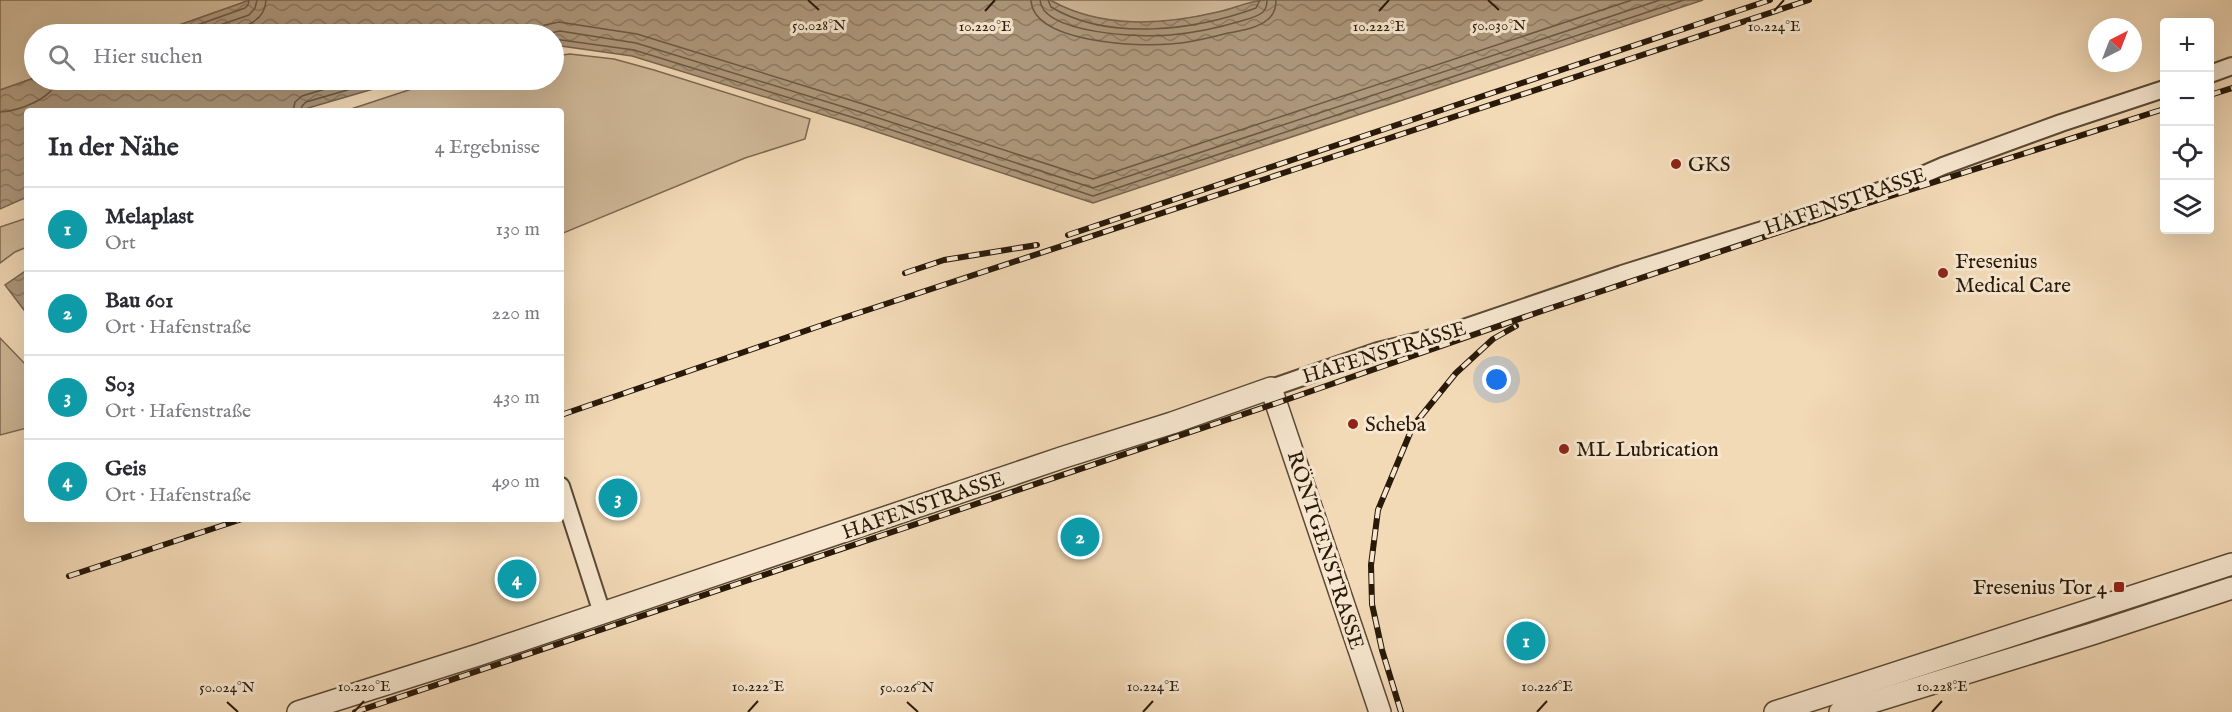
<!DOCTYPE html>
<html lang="de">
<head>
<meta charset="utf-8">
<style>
	body { margin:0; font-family:"IM FELL English",serif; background:#f7f7f7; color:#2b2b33 }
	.controls { position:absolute; right:18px; top:18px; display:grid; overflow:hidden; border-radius:6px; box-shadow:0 6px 24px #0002 }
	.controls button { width:54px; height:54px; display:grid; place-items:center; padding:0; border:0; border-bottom:2px solid #e1e1e2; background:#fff; color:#2b2b33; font:30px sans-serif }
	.compass { position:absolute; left:2088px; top:18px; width:54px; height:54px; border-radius:50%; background:#fff; box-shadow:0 6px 24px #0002; rotate:42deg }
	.you { position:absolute; left:1497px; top:380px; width:21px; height:21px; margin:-15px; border:4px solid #fff; border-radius:50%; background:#1a73e8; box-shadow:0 0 0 9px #1a73e833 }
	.badge { display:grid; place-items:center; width:39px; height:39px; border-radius:50%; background:#8f2418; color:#fff; font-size:20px; font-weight:700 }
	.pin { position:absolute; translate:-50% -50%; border:3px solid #fff; box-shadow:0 2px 6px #0006 }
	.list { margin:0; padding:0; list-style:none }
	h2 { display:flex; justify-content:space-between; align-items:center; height:78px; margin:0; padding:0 24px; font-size:26px }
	h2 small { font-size:20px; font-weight:400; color:#7c7c81 }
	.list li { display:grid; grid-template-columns:39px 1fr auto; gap:18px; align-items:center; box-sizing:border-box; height:84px; padding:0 24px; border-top:2px solid #e1e1e2 }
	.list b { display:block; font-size:22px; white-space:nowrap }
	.list p { margin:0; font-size:20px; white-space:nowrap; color:#7c7c81 }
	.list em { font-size:20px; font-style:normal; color:#7c7c81 }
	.icon { flex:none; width:33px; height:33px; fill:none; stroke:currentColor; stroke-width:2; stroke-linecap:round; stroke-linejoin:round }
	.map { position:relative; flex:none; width:2232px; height:712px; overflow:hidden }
	.search { position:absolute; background:#fff; box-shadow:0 6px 24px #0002; left:24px; top:24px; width:540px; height:66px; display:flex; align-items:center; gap:15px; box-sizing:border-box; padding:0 21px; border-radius:33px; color:#7c7c81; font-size:22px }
	.panel { position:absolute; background:#fff; box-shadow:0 6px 24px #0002; left:24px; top:108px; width:540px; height:414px; border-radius:6px }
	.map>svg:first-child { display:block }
	.green { fill:#d0b999; stroke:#7c6951; stroke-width:1.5 }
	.water { fill:url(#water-waves); stroke:#78654e; stroke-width:1.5 }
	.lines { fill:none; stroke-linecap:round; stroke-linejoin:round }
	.shore { stroke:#6b5842; stroke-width:1.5 }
	.minor-casing { stroke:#5b4934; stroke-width:20 }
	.tertiary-casing { stroke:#5b4934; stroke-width:24 }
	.minor { stroke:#f7e7d0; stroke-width:16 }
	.tertiary { stroke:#f7e7d0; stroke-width:21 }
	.rail-casing { stroke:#281909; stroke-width:6 }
	.rail { stroke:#f7e7d0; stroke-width:4; stroke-dasharray:11; stroke-linecap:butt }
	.ticks { fill:none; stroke:#281909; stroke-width:2 }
	.poi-dot { fill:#8f2418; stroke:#f7e7d0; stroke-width:2 }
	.labels { text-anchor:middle; stroke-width:6; stroke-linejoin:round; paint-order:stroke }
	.poi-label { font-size:21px; fill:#281909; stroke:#f7e7d0; text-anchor:start }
	.street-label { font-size:21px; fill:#281909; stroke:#f7e7d0 }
	.ticks-label { font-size:15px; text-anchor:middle; fill:#281909; stroke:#f7e7d0; stroke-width:6; stroke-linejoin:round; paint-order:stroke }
</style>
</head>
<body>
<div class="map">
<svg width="2232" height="712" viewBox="0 0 2232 712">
	<defs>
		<pattern id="water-waves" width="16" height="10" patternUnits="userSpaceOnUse" patternTransform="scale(1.5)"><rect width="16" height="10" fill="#ae987c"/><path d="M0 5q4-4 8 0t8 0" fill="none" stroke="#8e7b64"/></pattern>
	</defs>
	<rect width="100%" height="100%" fill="#f3dab7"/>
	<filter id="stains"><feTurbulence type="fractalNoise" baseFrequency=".00333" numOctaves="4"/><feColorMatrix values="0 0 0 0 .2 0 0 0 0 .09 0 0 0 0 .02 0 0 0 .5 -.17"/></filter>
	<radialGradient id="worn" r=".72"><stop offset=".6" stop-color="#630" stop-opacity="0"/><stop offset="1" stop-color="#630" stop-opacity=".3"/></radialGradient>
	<g class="green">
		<polygon points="0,0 250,0 154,34 34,34 34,78 0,90"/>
		<path d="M1050 0H1262C1194 21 1116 38 1050 0Z"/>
		<polygon points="570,54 614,59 654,70 810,119 805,139 745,158 561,234 561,111 345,111 439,80 554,80 554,56"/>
		<polygon points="27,218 27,247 15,252 0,263 0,227"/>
		<polygon points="0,338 27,366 27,428 0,435"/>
	</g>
	<g class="water">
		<path d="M250 0H1050C1102 29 1162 25 1218 12 1233 9 1251 0 1266 0 1412 0 1558 0 1703 0L1093 203 856 125 632 56 554 45V34H154Z"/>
		<polygon points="34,78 34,80 404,80 298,111 27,111 27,197 0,209 0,90"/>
		<polygon points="27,270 27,314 5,285"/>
	</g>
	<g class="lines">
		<g class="shore">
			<path d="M1031 0C1033 43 1138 47 1170 44 1189 43 1209 38 1228 33 1240 31 1258 28 1267 20 1274 15 1276 8 1276 0"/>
			<path d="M1040 0C1042 34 1144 38 1170 35 1193 33 1218 28 1241 21 1248 19 1257 17 1263 12 1266 9 1267 5 1267 0"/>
			<path d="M1048 0 1051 7C1109 42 1196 30 1256 8L1260 0"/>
			<polyline points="172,34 245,8 248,5 249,0"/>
			<polyline points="194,34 249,15 255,8 257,0"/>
			<path d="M221 34C240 28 265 24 266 0"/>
			<polyline points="534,34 545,25 559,22 637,34 863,104 1093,179 1632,0"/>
			<polyline points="546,34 560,31 636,43 860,112 1093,188 1660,0"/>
			<polyline points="554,39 634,50 858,119 1093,196 1684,0"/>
			<polyline points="293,111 295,102 302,96 355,80"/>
			<polyline points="301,111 302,106 306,102 382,80"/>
			<path d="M0 112C19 111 52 99 57 80"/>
		</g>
		<defs>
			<g id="minor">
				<polyline points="2210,74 2232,66"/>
				<polyline points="1271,388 1378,351 1440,336 1622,274 1810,215 1911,180 1943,166 2061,123 2164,89"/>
				<polyline points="561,486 602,613"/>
			</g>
			<g id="tertiary">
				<polyline points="298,712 478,655 1064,457 1172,423 1271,388 1380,712"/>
				<polyline points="1775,712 2232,564"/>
				<polyline points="1840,712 2092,634 2232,588"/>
			</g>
		</defs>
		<use href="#minor" class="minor-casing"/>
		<use href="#tertiary" class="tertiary-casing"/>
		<use href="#minor" class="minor"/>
		<use href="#tertiary" class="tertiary"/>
		<defs>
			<g id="rail">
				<polyline points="2210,95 2232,88"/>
				<polyline points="1068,235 1770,0"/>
				<polyline points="905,273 944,260 1037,245"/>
				<polyline points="561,415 837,320 1809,0"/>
				<polyline points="69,576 242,519"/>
				<polyline points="355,712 1277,403 1539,312 1812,221 2164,109"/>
				<polyline points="1401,712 1382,650 1372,604 1371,565 1378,510 1413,426 1456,373 1493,339 1516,326"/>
			</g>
		</defs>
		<use href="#rail" class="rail-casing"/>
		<use href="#rail" class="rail"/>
	</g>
	<path class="ticks" d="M808 0 819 10M1488 0 1499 10M985 11 995 0M1379 11 1389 0M1774 11 1784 0M227 702 238 712M907 702 918 712M354 712 364 701M748 712 758 701M1143 712 1153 701M1537 712 1547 701M1932 712 1942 701"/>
	<g class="poi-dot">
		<circle cx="1676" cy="164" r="6"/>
		<circle cx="1943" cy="273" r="6"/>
		<circle cx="1353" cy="424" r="6"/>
		<circle cx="1564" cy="449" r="6"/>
		<rect x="2113" y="581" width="12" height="12" rx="3"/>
	</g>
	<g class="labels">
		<g class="poi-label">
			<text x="1688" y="171">GKS</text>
			<text x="1955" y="268">Fresenius<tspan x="1955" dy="24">Medical Care</tspan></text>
			<text x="1365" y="431">Scheba</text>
			<text x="1576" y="456">ML Lubrication</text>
			<text x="2107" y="594" text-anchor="end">Fresenius Tor 4</text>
		</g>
		<g class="street-label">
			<text transform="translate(1845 201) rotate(-19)" y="7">HAFENSTRASSE</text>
			<text transform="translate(1384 352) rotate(-17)" y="7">HAFENSTRASSE</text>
			<text transform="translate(923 505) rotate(-19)" y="7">HAFENSTRASSE</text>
			<text transform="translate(1326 550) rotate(72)" y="7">RÖNTGENSTRASSE</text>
		</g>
	</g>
	<g class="ticks-label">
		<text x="819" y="30">50.028°N</text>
		<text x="1499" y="30">50.030°N</text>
		<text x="985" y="31">10.220°E</text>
		<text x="1379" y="31">10.222°E</text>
		<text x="1774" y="31">10.224°E</text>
		<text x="364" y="691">10.220°E</text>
		<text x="758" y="691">10.222°E</text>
		<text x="1153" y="691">10.224°E</text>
		<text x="1547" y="691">10.226°E</text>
		<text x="1942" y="691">10.228°E</text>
		<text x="227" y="692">50.024°N</text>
		<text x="907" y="692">50.026°N</text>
	</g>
	<rect width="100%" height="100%" filter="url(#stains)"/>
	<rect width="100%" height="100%" fill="url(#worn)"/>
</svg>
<div class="controls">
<button>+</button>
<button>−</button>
<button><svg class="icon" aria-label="locate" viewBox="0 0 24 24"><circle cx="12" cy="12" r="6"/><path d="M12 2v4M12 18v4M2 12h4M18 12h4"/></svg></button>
<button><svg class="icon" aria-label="layers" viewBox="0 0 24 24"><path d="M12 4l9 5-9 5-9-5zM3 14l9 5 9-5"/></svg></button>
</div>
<svg class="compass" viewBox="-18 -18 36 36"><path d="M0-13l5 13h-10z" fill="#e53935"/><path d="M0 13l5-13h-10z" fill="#7c7c81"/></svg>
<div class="you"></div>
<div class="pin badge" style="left:1526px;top:641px;background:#0f9aa8">1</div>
<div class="pin badge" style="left:1080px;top:537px;background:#0f9aa8">2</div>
<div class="pin badge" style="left:618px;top:498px;background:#0f9aa8">3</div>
<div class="pin badge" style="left:517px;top:579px;background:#0f9aa8">4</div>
<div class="search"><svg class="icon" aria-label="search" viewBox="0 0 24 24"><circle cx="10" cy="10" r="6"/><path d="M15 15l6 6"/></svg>Hier suchen</div>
<section class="panel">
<h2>In der Nähe<small>4 Ergebnisse</small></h2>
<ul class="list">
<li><span class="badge" style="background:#0f9aa8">1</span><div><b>Melaplast</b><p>Ort</p></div><em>130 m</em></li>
<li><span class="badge" style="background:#0f9aa8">2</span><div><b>Bau 601</b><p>Ort · Hafenstraße</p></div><em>220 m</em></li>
<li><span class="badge" style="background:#0f9aa8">3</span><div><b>S03</b><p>Ort · Hafenstraße</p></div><em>430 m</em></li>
<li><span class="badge" style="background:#0f9aa8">4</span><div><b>Geis</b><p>Ort · Hafenstraße</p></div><em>490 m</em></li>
</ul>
</section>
</div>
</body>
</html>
